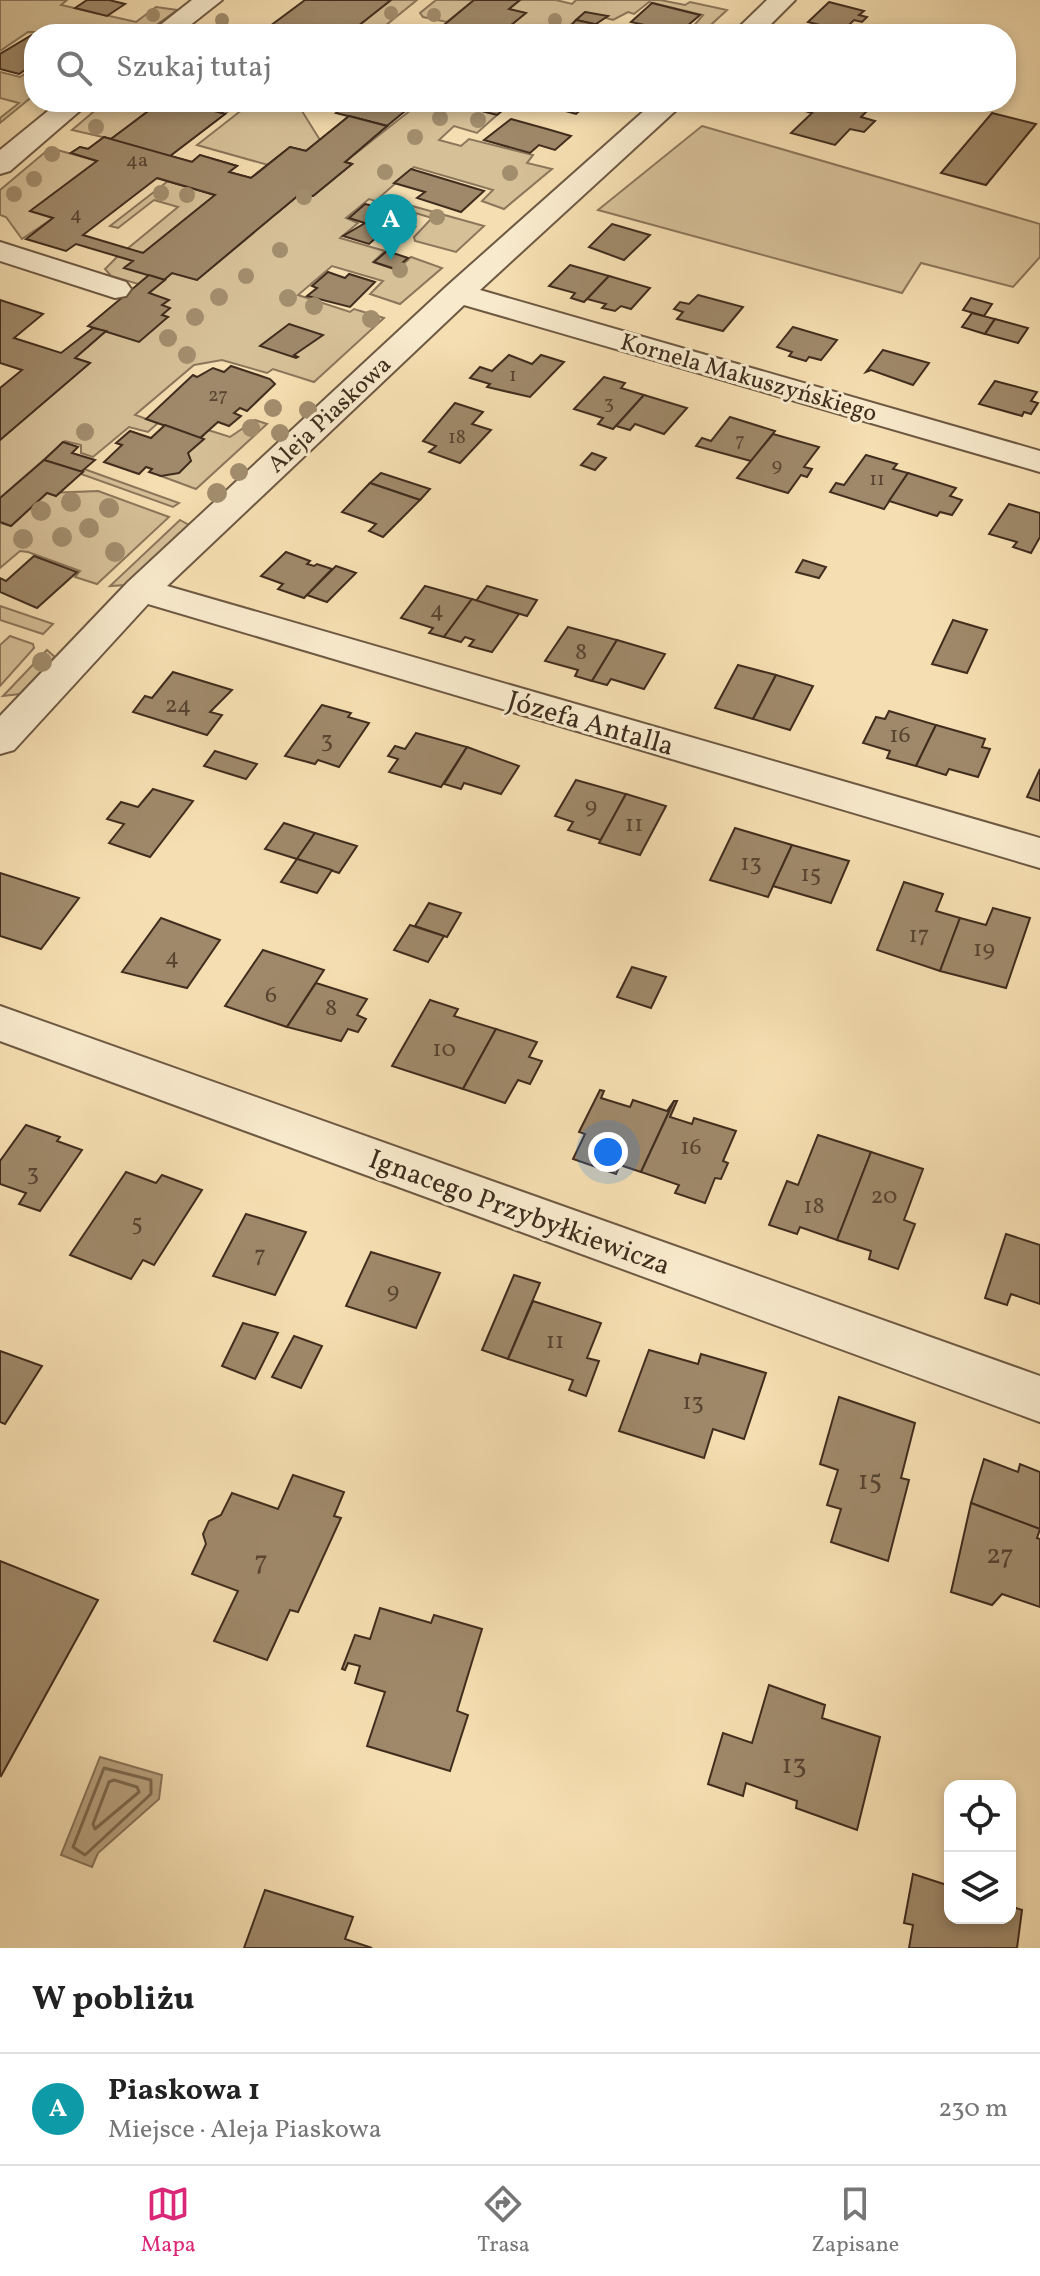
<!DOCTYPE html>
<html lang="pl">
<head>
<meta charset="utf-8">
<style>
	body { margin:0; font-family:Vollkorn,serif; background:#f2f2f2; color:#222 }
	.controls { position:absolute; right:24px; bottom:24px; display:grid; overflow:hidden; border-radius:16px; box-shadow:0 4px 12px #0003 }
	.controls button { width:72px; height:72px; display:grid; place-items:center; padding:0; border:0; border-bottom:2px solid #e0e0e0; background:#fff; color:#222; font:40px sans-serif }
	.you { position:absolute; left:608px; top:1152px; width:28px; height:28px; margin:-20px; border:6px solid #fff; border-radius:50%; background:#1a73e8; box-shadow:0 0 0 12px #1a73e833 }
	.badge { display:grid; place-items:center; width:52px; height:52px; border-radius:50%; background:#db2777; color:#fff; font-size:26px; font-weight:700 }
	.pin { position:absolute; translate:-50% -66px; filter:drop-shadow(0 2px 4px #0008) }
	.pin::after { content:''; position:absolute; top:42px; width:28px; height:24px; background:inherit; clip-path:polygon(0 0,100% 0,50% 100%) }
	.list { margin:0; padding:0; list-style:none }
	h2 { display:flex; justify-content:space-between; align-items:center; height:104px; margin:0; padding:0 32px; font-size:34px }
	h2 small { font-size:26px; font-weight:400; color:#767676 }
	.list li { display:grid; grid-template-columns:52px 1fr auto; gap:24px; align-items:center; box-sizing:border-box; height:112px; padding:0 32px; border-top:2px solid #e0e0e0 }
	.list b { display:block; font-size:30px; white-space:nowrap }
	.list p { margin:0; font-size:26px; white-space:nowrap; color:#767676 }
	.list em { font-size:26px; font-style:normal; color:#767676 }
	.icon { flex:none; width:44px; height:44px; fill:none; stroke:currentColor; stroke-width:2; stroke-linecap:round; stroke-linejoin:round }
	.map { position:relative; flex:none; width:1040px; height:1948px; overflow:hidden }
	.search { position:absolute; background:#fff; box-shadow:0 4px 12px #0003; left:24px; right:24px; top:24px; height:88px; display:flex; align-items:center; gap:20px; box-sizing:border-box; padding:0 28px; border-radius:32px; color:#767676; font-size:30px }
	.sheet { height:216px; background:#fff }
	nav { display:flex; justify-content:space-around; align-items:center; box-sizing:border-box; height:112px; border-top:2px solid #e0e0e0; background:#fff; font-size:22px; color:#767676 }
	nav a { display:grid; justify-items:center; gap:4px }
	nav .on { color:#db2777 }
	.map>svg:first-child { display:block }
	.green { fill:#d6c098; stroke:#8c765b; stroke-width:2 }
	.water { fill:#b8a27f; stroke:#887358; stroke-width:2 }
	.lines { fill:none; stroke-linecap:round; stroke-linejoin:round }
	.shore { stroke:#7c684e; stroke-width:3 }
	.building { fill:#9f896a; stroke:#412d1e; stroke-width:2; fill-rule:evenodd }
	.minor-casing { stroke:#6e5943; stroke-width:4 }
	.minor { fill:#f8eacc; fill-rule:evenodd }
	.tree { fill:#a28d6d }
	.labels { text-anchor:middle; stroke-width:6; stroke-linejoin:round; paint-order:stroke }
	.far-number-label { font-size:20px; fill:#584431 }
	.far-street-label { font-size:24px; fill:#412d1e; stroke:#f8eacc }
	.number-label { font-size:24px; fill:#584431 }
	.street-label { font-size:28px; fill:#412d1e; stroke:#f8eacc }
	.near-number-label { font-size:28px; fill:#584431 }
</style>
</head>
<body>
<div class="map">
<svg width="1040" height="1948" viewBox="0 0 1040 1948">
	<rect width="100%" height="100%" fill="#f5deb1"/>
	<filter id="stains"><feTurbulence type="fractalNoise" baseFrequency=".0025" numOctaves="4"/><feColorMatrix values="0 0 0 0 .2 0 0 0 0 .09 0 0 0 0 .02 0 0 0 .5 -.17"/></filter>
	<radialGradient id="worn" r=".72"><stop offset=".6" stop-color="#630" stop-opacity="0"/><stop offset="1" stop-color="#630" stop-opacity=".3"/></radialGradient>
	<g class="green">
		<polygon points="0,0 67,0 61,5 136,22 156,7 177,10 144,34 28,32 0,51"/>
		<polygon points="391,0 417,0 375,34 349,33"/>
		<polygon points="436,0 474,0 447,22 423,17 420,13"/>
		<polygon points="520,0 556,0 572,4 576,0 660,0 685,5 690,2 727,10 701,34 692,34 691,29 703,15 649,2 634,14 628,12 613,20 585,12 560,34 501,34 525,13 509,9"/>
		<polygon points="0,72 20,77 28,72 34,73 34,95 0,123 0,118 19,103 0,98"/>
		<polygon points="105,102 240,102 225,114 189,104 111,139 72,130"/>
		<polygon points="252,102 268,102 302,111 320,140 306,151 290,147 268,165 197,145"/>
		<polygon points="421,102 482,102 475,109 497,115 477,133 454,126 439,140 461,146 469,139 533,155 527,163 552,169 504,209 482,201 493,190 414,167 380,197 484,226 456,252 415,241 414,237 432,218 369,199 346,218 358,223 340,238 385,251 373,262 397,270 411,257 442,268 400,304 370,294 383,281 332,266 298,295 350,312 354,309 384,318 314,382 273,369 267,373 222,360 194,365 135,415 158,423 148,432 129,427 93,457 81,453 81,445 65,441 0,498 0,440 90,363 75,358 106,331 167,317 162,315 162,305 168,300 149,293 172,273 197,280 301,193 313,196 351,164 345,162"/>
		<polygon points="702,126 1040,224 1040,257 1013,287 921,263 902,293 598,210"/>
		<polygon points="50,148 97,161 31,211 53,218 22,239 6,217 0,215 0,190"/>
		<polygon points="168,181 215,195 143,253 127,249 178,207 154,200 118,228 110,226"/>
		<polygon points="118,256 133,261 125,267 149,275 138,284 111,276 105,269"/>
		<polygon points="255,420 267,424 196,489 161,476 191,461 188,453 208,430 230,437"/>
		<polygon points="84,469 179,503 173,507 81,474"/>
		<polygon points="98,491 169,517 97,584 75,577 80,571 28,552 20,551 0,568 0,523 11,526 47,493"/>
		<polygon points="180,520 189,525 126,585 110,586"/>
		<polygon points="0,606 53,624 43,634 0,620"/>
		<polygon points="10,636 33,644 34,648 0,686 0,645"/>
		<polygon points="47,650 55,657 20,694 3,696"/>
	</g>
	<polygon class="water" points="100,1757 162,1775 159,1799 98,1853 92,1867 61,1855"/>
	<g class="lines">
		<g class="shore">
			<polygon points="104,1768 151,1780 151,1794 85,1855 73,1847"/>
			<polygon points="114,1780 137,1787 139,1792 95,1829 93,1824 109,1782"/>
		</g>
	</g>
	<g class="building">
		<polygon points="87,0 109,0 125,4 107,16 75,8"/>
		<polygon points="305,0 391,0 348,34 288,34 266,29"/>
		<polygon points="474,0 520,0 509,9 526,13 500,34 433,34"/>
		<polygon points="829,2 864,11 859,15 867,17 862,22 854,20 843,31 808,22"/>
		<polygon points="652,3 700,15 679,33 631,22"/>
		<polygon points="585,12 608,16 596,24 599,25 576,20"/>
		<polygon points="576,20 599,25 590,34 568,29"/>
		<polygon points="32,35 34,64 19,74 0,69 0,54"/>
		<polygon points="349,102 416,102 387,126 336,113"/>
		<polygon points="482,102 487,102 507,107 497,115 474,109"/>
		<polygon points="523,102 584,102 587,104 576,114 551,107 548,110"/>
		<polygon points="796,102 876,102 861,117 875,121 864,132 850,129 835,145 791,133 812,113 791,107"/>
		<polygon points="159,103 181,109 189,104 225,114 170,156 111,139"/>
		<polygon points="159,103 181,109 189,104 225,114 170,156 192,162 200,155 237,166 229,172 251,178 290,147 306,151 349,116 387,126 345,162 352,164 313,196 301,193 277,213 71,153 80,147 88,149 104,137 111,139"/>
		<polygon points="992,113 1036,124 986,185 941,173"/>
		<path d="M349 116 387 126 345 162 352 164 313 196 301 193 197 280 172 273 164 280 124 268 133 261 76 244 66 251 26 239 53 218 30 211 97 161 71 153 80 147 88 149 104 137 192 162 200 155 237 166 229 172 251 178 290 147 306 151ZM157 178 215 195 143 253 83 235Z"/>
		<polygon points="511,119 547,129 571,136 555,150 539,145 530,153 484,140"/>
		<polygon points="411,169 484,191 461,212 417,198 425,192 394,183"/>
		<polygon points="365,204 415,216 405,224 415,227 406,235 396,232 388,239 378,236 369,244 343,236 365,223 349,218"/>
		<polygon points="612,224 650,235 624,260 589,247"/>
		<polygon points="387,251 408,258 395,269 374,262"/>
		<polygon points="570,265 609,276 584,302 571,298 575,293 549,286"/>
		<polygon points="328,272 345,278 349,274 375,282 350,307 307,296 317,288 312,286"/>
		<polygon points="149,275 165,280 149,293 169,300 162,305 170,308 162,315 168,317 139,342 88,326"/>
		<polygon points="609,276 650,288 631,309 621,306 615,311 602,308 606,304 587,299"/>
		<polygon points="698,295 743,307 723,331 677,319 683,312 674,309 680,302 689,304"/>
		<polygon points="971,298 992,304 984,316 963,310"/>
		<polygon points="0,300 43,314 14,338 61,353 93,328 106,331 75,358 90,363 0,440 0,388 22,370 0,363"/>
		<polygon points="972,313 995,319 985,334 962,327"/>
		<polygon points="995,319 1028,328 1018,343 985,334"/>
		<polygon points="289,324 323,335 294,355 298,357 296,358 260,346"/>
		<polygon points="793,327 837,340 821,360 809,357 806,361 789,356 792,352 777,347"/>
		<polygon points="883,350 929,363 913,385 871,370 866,372"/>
		<polygon points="509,355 532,364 541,355 564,362 530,397 487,387 490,384 470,378 480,367 492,371"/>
		<polygon points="231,366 270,379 275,384 247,411 240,408 234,413 241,416 229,426 218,422 200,438 146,419 193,375 197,377 213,368 224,372"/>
		<polygon points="604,377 625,383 621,388 644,395 613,429 598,424 603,418 574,409"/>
		<polygon points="995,381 1037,392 1031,401 1038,403 1031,414 1024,412 1022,416 979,404"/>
		<polygon points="644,395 687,408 664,434 635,424 630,430 616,426"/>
		<polygon points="455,403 483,412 472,424 491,430 460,463 429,452 436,446 423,441"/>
		<polygon points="730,417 775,431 751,461 696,446 702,438 711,441"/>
		<polygon points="165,425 204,439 188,453 191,461 179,473 161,476 149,472 152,469 146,467 139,474 104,462 122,445 116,443 130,431 151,438"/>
		<polygon points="773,434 819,447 804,467 812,469 807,477 801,475 788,493 737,478"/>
		<polygon points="63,442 78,447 72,453 95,460 81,472 44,460"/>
		<polygon points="592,453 606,458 595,470 581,465"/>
		<polygon points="866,455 897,464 893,469 908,473 884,509 830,492 836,483 844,485"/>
		<polygon points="44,460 83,472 56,496 47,493 11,526 0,522 0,498"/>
		<polygon points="381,473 430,489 420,500 370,483"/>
		<polygon points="908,473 956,488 950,496 962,500 952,515 940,512 937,516 889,501"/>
		<polygon points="370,483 420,500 383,537 369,531 376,524 342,512"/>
		<polygon points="1009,504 1040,513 1040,537 1031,553 1013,547 1017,542 989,534"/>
		<polygon points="286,552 310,561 307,564 314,566 317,564 332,569 304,598 278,589 283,584 261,576"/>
		<polygon points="34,556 77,572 37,608 0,592 0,578 6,581"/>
		<polygon points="803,560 826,567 819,578 796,572"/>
		<polygon points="336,566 356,573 327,602 307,595"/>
		<polygon points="425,586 472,599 444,637 429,633 433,628 401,618"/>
		<polygon points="487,586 537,600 527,616 476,601"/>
		<polygon points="472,599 519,614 492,652 469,646 474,640 465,637 461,642 444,637"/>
		<polygon points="953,620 987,630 967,673 932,664"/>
		<polygon points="568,627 617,640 592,681 575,676 578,670 545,661"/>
		<polygon points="617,640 665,654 644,689 611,679 607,685 592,681"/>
		<polygon points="738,665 776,675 753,719 715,708"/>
		<polygon points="173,672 232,690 210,712 222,715 207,735 133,712 145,696 152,698"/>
		<polygon points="776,675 813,686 790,730 753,719"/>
		<polygon points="322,705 351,713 348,717 369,723 339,767 318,760 315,764 285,756"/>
		<polygon points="889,711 936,725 916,766 887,758 890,751 863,743 876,717 885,719"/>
		<polygon points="936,725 985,739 982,747 990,749 978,777 949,769 946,775 916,766"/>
		<polygon points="416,733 467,747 441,787 389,772 398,759 388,756 395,746 405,749"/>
		<polygon points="467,747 519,766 501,794 464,783 461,789 444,784"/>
		<polygon points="215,751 257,764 246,779 204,766"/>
		<polygon points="1040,769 1040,801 1027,797"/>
		<polygon points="576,780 626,794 601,840 568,830 573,822 555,816"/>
		<polygon points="153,789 193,801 150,857 109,843 124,824 107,819 121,802 138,807"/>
		<polygon points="626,794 666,806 640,855 599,843"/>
		<polygon points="284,823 315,833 297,859 265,849"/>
		<polygon points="735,828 792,845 768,897 710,880"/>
		<polygon points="315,833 357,846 339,873 297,859"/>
		<polygon points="792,845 849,861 831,903 773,886"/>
		<polygon points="297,859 332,870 317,893 281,882"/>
		<polygon points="0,873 79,898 41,949 0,936"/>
		<polygon points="904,882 943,894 936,911 960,918 940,971 877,950"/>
		<polygon points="429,903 461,913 447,937 415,926"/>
		<polygon points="993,908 1030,918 1006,988 940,971 960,918 986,925"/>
		<polygon points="161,918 220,940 187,988 122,972"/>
		<polygon points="410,925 444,936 428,962 394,950"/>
		<polygon points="263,950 324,970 287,1027 225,1006"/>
		<polygon points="632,967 666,977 651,1008 617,997"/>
		<polygon points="316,983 367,999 357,1015 366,1019 358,1032 348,1029 341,1041 287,1027"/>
		<polygon points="430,1000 458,1009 454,1016 496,1029 463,1089 392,1066"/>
		<polygon points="496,1029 537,1042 529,1057 542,1061 530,1084 518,1080 505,1103 463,1089"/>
		<polygon points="600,1090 604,1091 601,1098 630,1107 633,1100 667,1111 674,1101 641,1172 620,1165 616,1174 573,1159 585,1134 579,1132"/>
		<polygon points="674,1101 677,1101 670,1117 692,1124 694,1118 736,1131 723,1161 728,1163 721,1179 715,1178 705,1203 675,1193 679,1185 641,1172"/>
		<polygon points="26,1125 60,1137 57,1141 82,1150 40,1211 19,1204 26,1193 0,1184 0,1161"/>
		<polygon points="818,1135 871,1152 837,1240 800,1227 797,1234 769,1225 787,1181 798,1185"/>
		<polygon points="871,1152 923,1169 904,1220 915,1224 898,1269 869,1259 871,1251 837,1240"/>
		<polygon points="126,1172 156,1183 162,1175 202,1190 154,1265 143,1260 131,1279 70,1255"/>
		<polygon points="246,1214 306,1232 275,1295 213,1276"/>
		<polygon points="1006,1234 1040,1245 1040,1304 1011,1294 1007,1305 985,1298"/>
		<polygon points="371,1252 440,1273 416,1328 346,1306"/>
		<polygon points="514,1275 540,1283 508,1359 482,1350"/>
		<polygon points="533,1301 601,1323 587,1358 599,1361 586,1396 569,1390 573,1380 508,1359"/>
		<polygon points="243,1323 278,1333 255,1379 222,1366"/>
		<polygon points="294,1336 322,1346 301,1388 272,1377"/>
		<polygon points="649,1350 698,1364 701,1354 766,1373 744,1439 713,1429 704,1458 619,1431"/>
		<polygon points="0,1351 42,1366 5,1424 0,1422"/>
		<polygon points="839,1397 915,1423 901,1478 909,1480 888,1561 831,1542 841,1509 827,1505 838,1470 820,1464"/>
		<polygon points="984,1459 1018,1472 1020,1464 1040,1472 1040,1529 971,1503"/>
		<polygon points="293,1475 344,1492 334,1516 341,1518 298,1612 290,1610 267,1660 214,1641 238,1591 192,1574 206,1544 203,1534 209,1521 221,1515 232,1493 278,1509"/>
		<polygon points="971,1503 1040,1529 1037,1538 1040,1539 1040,1607 1002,1594 992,1605 951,1592"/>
		<polygon points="0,1561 98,1600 1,1776 0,1775"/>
		<polygon points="380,1608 431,1623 434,1615 482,1629 457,1711 468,1715 450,1771 367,1746 385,1692 355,1683 360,1666 348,1663 345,1670 342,1669 355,1635 370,1639"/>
		<polygon points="769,1685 825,1705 822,1718 880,1737 857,1830 796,1808 797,1801 746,1783 743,1796 708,1784 723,1733 752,1743"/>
		<polygon points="913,1874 950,1886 950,1918 1010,1918 1010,1906 1022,1910 1017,1948 909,1948 913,1925 904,1923"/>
		<polygon points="265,1890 353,1917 345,1939 372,1948 244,1948"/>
	</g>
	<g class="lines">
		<defs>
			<g id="minor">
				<polygon points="192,0 222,0 179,34 149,34"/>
				<polygon points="767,0 795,0 761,34 732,34"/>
				<polygon points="59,102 90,102 10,171 0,174 0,150"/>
				<polygon points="654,102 685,102 480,290 1040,451 1040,472 464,305 167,586 1040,838 1040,868 148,604 14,750 0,754 0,716 128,582 447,286"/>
				<polygon points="0,242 126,282 131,289 126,296 115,298 0,261"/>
				<polygon points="0,1006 1040,1376 1040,1422 0,1041"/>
			</g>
		</defs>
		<use href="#minor" class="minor-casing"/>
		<use href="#minor" class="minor"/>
	</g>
	<g class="tree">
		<circle cx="391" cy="13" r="7"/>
		<circle cx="153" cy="15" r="7"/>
		<circle cx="434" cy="15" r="7"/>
		<circle cx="222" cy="20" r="7"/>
		<circle cx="555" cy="20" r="7"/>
		<circle cx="440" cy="118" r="8"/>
		<circle cx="478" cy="120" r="8"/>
		<circle cx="96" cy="127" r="8"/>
		<circle cx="415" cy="137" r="8"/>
		<circle cx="52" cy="154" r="8"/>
		<circle cx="385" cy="172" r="8"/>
		<circle cx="510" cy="173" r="8"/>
		<circle cx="34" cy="179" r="8"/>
		<circle cx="161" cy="193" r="8"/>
		<circle cx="14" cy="194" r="8"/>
		<circle cx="187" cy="195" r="8"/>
		<circle cx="304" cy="197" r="8"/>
		<circle cx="437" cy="217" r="8"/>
		<circle cx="280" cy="250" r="8"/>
		<circle cx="400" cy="270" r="8"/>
		<circle cx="246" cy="276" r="8"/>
		<circle cx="219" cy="297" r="9"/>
		<circle cx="288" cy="298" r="9"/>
		<circle cx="314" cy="306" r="9"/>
		<circle cx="195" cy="317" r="9"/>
		<circle cx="371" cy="319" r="9"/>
		<circle cx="168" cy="338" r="9"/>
		<circle cx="187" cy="355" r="9"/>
		<circle cx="273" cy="408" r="9"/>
		<circle cx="308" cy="410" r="9"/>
		<circle cx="251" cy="428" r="9"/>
		<circle cx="85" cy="432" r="9"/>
		<circle cx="280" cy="433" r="9"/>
		<circle cx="239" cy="472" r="9"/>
		<circle cx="217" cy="493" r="10"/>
		<circle cx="71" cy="502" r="10"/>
		<circle cx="109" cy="508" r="10"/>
		<circle cx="41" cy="511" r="10"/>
		<circle cx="89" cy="528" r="10"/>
		<circle cx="62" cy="537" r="10"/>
		<circle cx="23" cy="539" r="10"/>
		<circle cx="115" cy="552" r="10"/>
		<circle cx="42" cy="662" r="10"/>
	</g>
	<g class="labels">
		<g class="far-number-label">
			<text x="137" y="166">4a</text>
			<text x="76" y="220">4</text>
			<text x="513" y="381">1</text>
			<text x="218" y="401">27</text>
			<text x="609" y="409">3</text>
			<text x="457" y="443">18</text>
			<text x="740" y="446">7</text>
			<text x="777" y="471">9</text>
			<text x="877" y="485">11</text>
		</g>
		<g class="far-street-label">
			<text transform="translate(749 377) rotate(16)" y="8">Kornela Makuszyńskiego</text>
			<text transform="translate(329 414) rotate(-43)" y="8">Aleja Piaskowa</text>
		</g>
		<g class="number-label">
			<text x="437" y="617">4</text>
			<text x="581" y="659">8</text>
			<text x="178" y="712">24</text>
			<text x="900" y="742">16</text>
			<text x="327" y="747">3</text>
			<text x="591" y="813">9</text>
			<text x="634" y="831">11</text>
			<text x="751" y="870">13</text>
			<text x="811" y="881">15</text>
			<text x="919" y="942">17</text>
			<text x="984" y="956">19</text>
			<text x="172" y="964">4</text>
			<text x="271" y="1002">6</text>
			<text x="331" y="1015">8</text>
			<text x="444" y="1056">10</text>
			<text x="691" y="1154">16</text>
			<text x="33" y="1180">3</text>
			<text x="884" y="1203">20</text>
			<text x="814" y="1213">18</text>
			<text x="137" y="1230">5</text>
			<text x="260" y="1262">7</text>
			<text x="393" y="1298">9</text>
			<text x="555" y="1348">11</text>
			<text x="693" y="1409">13</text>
		</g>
		<g class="street-label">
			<text transform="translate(591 722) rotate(16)" y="10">Józefa Antalla</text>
			<text transform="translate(520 1211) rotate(20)" y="10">Ignacego Przybyłkiewicza</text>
		</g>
		<g class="near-number-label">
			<text x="870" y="1489">15</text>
			<text x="1000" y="1563">27</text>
			<text x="261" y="1569">7</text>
			<text x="794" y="1773">13</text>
		</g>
	</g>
	<rect width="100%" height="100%" filter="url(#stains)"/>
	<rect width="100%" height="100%" fill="url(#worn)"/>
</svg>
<div class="controls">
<button><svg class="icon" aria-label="locate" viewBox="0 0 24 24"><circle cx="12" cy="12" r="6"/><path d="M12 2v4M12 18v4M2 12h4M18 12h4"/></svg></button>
<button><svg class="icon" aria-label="layers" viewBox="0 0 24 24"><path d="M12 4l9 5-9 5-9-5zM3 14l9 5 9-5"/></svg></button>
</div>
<div class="you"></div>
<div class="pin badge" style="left:391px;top:260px;background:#0f9aa8">A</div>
<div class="search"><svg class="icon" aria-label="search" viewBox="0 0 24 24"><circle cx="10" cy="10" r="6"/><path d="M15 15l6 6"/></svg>Szukaj tutaj</div>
</div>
<section class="sheet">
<h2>W pobliżu<small></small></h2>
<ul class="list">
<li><span class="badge" style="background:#0f9aa8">A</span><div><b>Piaskowa 1</b><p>Miejsce · Aleja Piaskowa</p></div><em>230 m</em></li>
</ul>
</section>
<nav>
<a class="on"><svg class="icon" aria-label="map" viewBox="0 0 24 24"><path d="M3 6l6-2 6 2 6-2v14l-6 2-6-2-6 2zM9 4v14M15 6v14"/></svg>Mapa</a>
<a><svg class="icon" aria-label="directions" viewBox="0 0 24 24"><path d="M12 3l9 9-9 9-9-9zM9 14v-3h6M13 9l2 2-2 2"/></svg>Trasa</a>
<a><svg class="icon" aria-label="saved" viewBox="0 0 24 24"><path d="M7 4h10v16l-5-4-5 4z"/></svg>Zapisane</a>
</nav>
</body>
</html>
